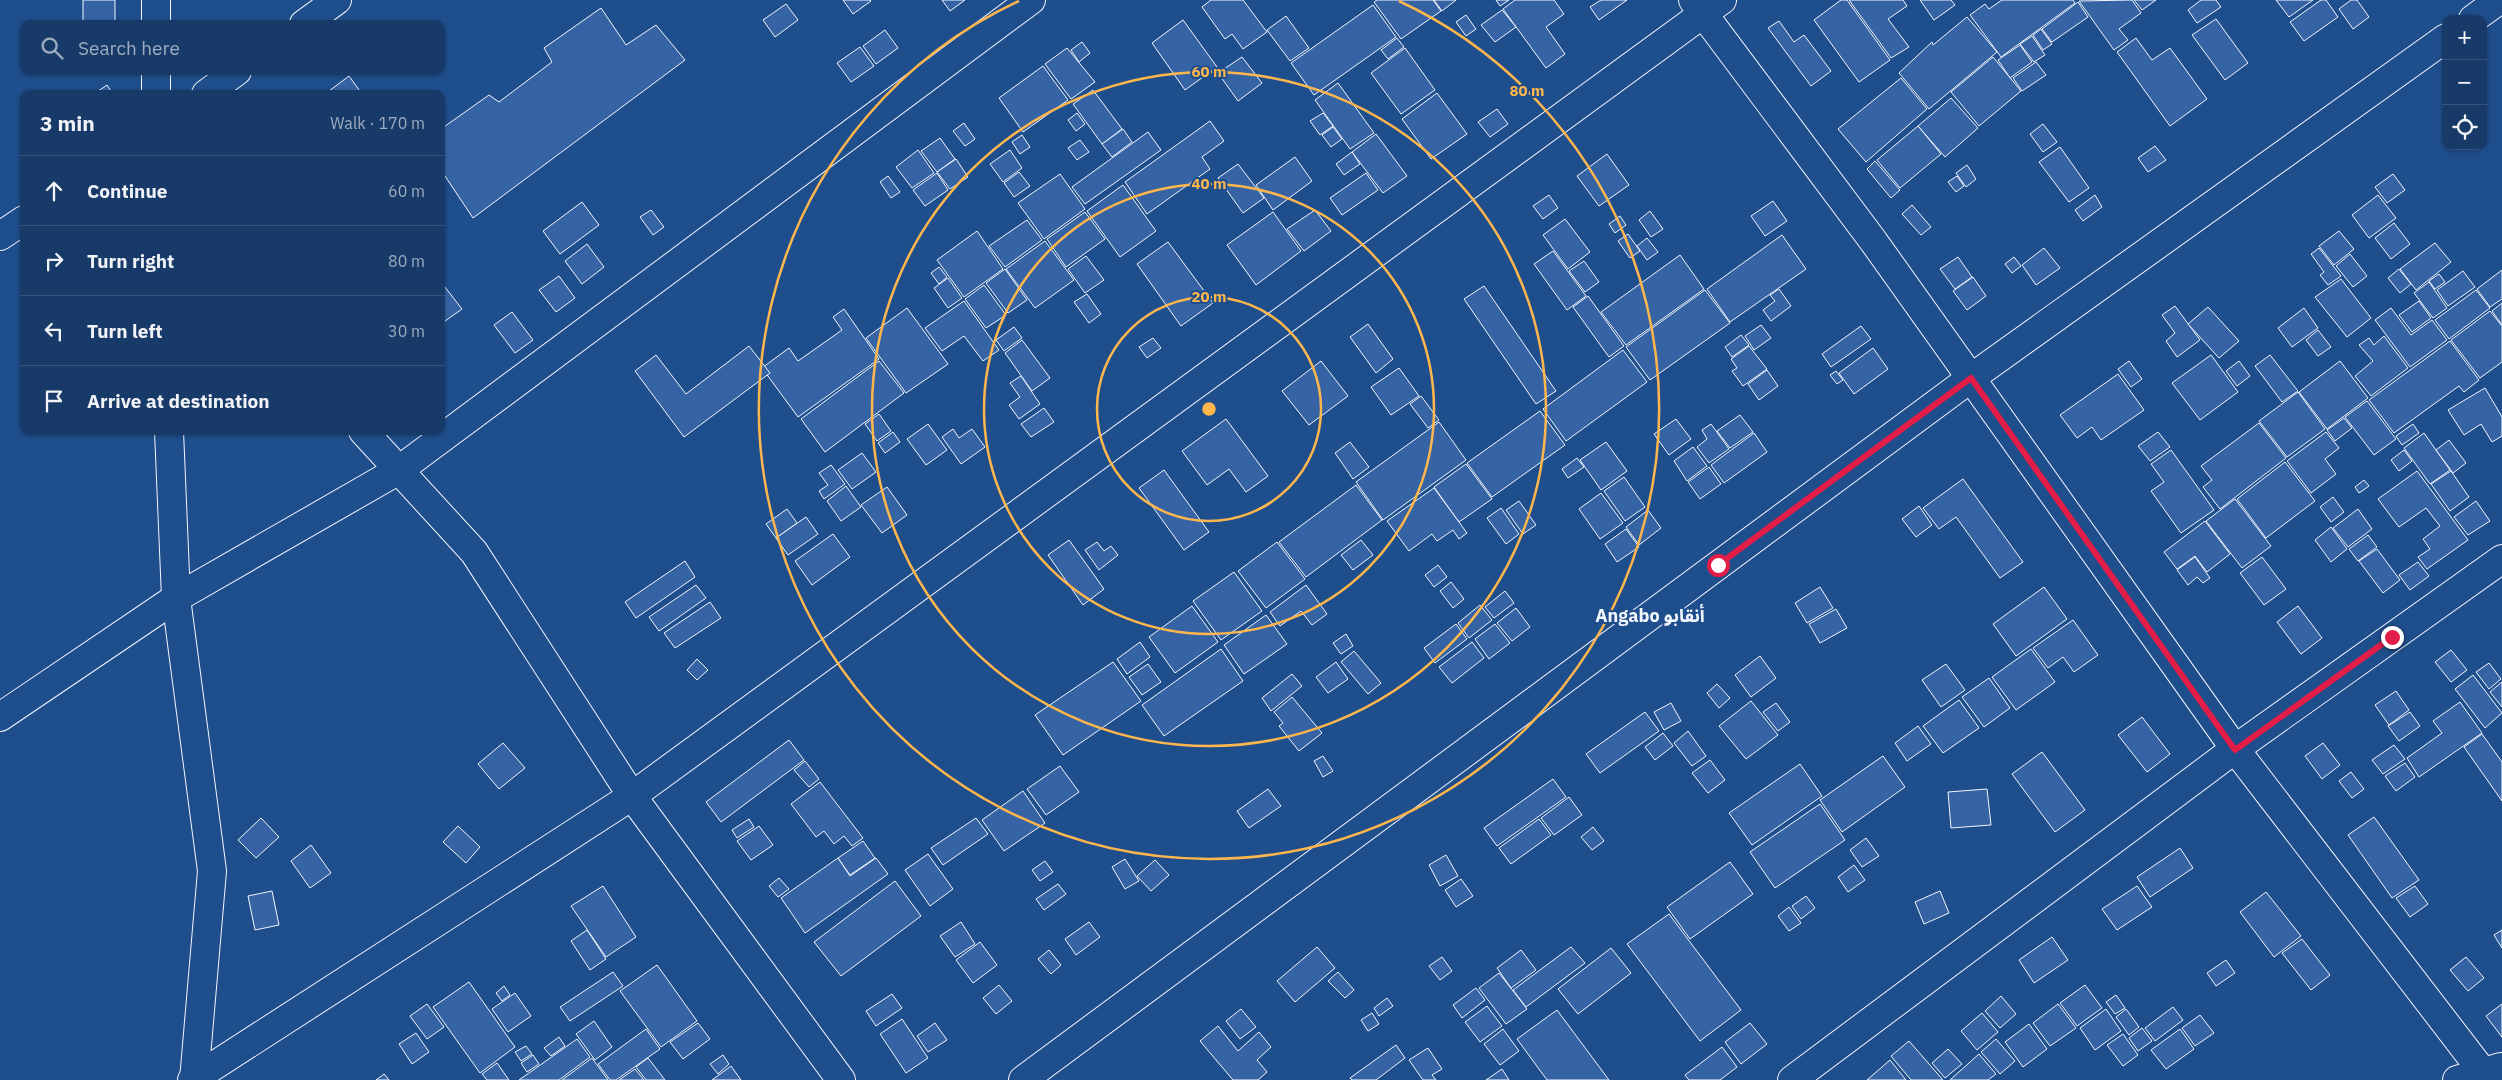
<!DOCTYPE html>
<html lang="en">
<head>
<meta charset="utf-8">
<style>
	body { margin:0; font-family:"IBM Plex Sans","Noto Sans Arabic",sans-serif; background:#244571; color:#f1f3f6 }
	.controls { position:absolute; right:15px; top:15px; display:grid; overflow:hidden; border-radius:10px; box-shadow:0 1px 4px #0004 }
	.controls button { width:45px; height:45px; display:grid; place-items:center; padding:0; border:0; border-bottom:1px solid #36547d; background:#173a69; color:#f1f3f6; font:25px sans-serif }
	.stop { position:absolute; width:15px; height:15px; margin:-11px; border:4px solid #e11d48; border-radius:50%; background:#fff }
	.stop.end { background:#e11d48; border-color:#fff; box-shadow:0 1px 5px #0008 }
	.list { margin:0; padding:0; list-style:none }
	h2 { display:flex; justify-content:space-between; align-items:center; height:65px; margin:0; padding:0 20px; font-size:21px }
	h2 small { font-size:16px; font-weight:400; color:#9eadc0 }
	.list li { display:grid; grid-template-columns:32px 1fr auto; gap:15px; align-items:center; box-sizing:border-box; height:70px; padding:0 20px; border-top:1px solid #36547d }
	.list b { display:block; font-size:19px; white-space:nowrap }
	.list em { font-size:16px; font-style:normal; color:#9eadc0 }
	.icon { flex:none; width:28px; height:28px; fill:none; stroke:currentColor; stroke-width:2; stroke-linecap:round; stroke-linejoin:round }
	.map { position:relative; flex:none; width:2502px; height:1080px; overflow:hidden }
	.search { position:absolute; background:#173a69; box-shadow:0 1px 4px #0004; left:20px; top:20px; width:425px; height:55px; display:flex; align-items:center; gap:12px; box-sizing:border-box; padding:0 18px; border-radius:10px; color:#9eadc0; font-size:19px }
	.panel { position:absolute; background:#173a69; box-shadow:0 1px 4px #0004; left:20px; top:90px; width:425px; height:345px; border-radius:10px }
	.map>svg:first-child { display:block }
	.building { fill:#3563a3; stroke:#f2f6ff }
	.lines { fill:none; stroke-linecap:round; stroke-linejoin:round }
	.minor-casing { stroke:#f2f6ff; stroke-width:30 }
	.minor { stroke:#1f4e8c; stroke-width:28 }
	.route { stroke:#e11d48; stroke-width:6 }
	.ring { fill:none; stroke:#ffb74d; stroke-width:2.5 }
	.labels { text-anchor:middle; stroke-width:4; stroke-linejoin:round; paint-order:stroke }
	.neighbourhood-label { font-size:18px; font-weight:bold; fill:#f2f6ff; stroke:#1f4e8c }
	.centre { fill:#ffb74d; stroke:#1f4e8c; stroke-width:2.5 }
	.ring-label { font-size:15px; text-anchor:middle; font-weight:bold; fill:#ffb74d; stroke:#1f4e8c; stroke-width:4; stroke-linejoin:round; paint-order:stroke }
</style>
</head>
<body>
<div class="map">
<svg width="2502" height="1080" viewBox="0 0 2502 1080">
	<rect width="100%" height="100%" fill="#1f4e8c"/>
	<g class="building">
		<rect x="83" y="0" width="32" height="24"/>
		<polygon points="843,0 870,0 871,1 853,14"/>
		<polygon points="942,0 965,0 950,11"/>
		<polygon points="1211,0 1243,0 1267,32 1243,49 1232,34 1225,39 1202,7"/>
		<polygon points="1377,0 1433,0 1441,11 1401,39 1374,2"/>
		<polygon points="1434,0 1456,0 1442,11"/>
		<polygon points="1496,0 1509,0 1500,6"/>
		<polygon points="1515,0 1554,0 1564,14 1546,27 1565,54 1546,68 1503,9"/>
		<polygon points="1601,0 1627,0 1599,20 1590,7"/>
		<polygon points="1841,0 1847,0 1890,60 1859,82 1814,20"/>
		<polygon points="1849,0 1903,0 1907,6 1888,19 1909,47 1891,58"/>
		<polygon points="1920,0 1951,0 1955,5 1934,20"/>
		<polygon points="2002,0 2073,0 2075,3 2001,57 1970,15 1985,4 1989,9"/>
		<polygon points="2132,0 2141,13 2119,29 2128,40 2114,50 2079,1"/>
		<polygon points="2134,0 2156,0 2142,10"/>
		<polygon points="2201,0 2216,0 2221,7 2197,23 2188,10"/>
		<polygon points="2276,0 2313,0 2289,17"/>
		<polygon points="2321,0 2326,0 2338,17 2304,41 2290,22"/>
		<polygon points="2351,0 2357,0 2369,17 2353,29 2339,9"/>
		<polygon points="2078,2 2088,17 2052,42 2042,29"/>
		<polygon points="786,4 798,20 775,37 763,20"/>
		<polygon points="1373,5 1396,37 1314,95 1291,63"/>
		<polygon points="601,8 626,45 656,25 685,60 473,218 445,176 441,179 441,129 489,95 499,102 552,62 544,48"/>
		<polygon points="1502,10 1516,27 1495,42 1481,25"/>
		<polygon points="1466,15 1476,29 1466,36 1456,22"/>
		<polygon points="1286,16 1309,48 1290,61 1267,30"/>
		<polygon points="1967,17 1997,52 1929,109 1899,73 1932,42 1933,45"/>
		<polygon points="2216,19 2248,63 2225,80 2192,35"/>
		<polygon points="1183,20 1217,67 1185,90 1152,43"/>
		<polygon points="1779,21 1794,42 1804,35 1831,71 1811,86 1768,28"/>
		<polygon points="2041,29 2052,44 2043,50 2033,35"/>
		<polygon points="885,30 898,48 876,64 863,46"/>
		<polygon points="2032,36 2045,55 2034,62 2020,44"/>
		<polygon points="1397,38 1404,47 1388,59 1381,50"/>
		<polygon points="2136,38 2152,60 2170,48 2207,99 2170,126 2117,52"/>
		<polygon points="1082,42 1090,53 1079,62 1071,50"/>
		<polygon points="2020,45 2032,62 2010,78 1998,60"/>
		<polygon points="860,47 874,66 851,82 837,63"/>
		<polygon points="1067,48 1095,82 1071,99 1045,64"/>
		<polygon points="1405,48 1435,90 1401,114 1371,73"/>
		<polygon points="1242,57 1262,83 1238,101 1218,73"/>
		<polygon points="1993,57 2021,91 1979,126 1951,92"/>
		<polygon points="2036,62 2046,75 2022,91 2013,78"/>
		<polygon points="1043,66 1068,100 1023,132 999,98"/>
		<polygon points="349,76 362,94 325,94"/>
		<polygon points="1901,78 1927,109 1866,162 1838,129"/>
		<polygon points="1338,83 1374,133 1350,149 1315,100"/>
		<polygon points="107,85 113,94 94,94"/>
		<polygon points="1093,90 1122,129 1102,144 1073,104"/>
		<polygon points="1437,93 1467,134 1431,159 1402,119"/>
		<polygon points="1951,98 1978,128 1945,157 1918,126"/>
		<polygon points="1497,109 1508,124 1490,137 1478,122"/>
		<polygon points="1077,113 1085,124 1076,131 1068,120"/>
		<polygon points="1323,113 1333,126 1320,135 1310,121"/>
		<polygon points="1210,121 1224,141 1202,157 1210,169 1147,214 1125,182"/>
		<polygon points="964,123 975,139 965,146 953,131"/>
		<polygon points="2043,124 2057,142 2043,152 2030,134"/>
		<polygon points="1918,126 1941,154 1900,188 1877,160"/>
		<polygon points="1333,127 1342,139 1331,147 1322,135"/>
		<polygon points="1123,129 1132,142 1112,157 1102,144"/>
		<polygon points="1148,132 1161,150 1085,204 1072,187"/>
		<polygon points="1376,134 1407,176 1383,193 1352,152"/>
		<polygon points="1022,135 1030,147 1020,154 1012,142"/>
		<polygon points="940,138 955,159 937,172 921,151"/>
		<polygon points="1080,140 1089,152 1077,160 1068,148"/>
		<polygon points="2155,146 2166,160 2148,172 2138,158"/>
		<polygon points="2060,147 2089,188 2069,202 2039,162"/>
		<polygon points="918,150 934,173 912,188 896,167"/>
		<polygon points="1010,150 1022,168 1003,182 990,164"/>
		<polygon points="1352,152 1360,164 1344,175 1336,164"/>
		<polygon points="1607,154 1629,185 1599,206 1577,176"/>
		<polygon points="1295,157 1312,181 1273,210 1256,185"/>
		<polygon points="956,159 968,177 950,189 937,172"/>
		<polygon points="1875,161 1900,190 1891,198 1867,169"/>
		<polygon points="1238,164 1264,198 1243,213 1218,178"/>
		<polygon points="1967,165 1976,179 1966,187 1956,173"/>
		<polygon points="1019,172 1030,186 1014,197 1004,183"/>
		<polygon points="937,173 948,190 925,206 913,190"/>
		<polygon points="1366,173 1378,190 1342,215 1330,198"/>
		<polygon points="1060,174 1085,209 1044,239 1018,203"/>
		<polygon points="2393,174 2405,190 2387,203 2375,187"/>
		<polygon points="888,176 900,192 891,198 880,182"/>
		<polygon points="1957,176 1964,186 1956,192 1948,182"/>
		<polygon points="1123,185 1156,231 1120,257 1087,211"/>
		<polygon points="1549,195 1558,208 1543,219 1533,206"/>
		<polygon points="2095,195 2102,207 2083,221 2075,210"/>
		<polygon points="2378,195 2396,218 2369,238 2352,215"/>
		<polygon points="1773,201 1787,221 1765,236 1751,216"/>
		<polygon points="582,202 599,225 560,254 543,231"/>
		<polygon points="1912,205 1931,227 1921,235 1902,214"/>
		<polygon points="651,210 664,227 653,235 640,217"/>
		<polygon points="1315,210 1331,231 1304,251 1287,229"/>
		<polygon points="1650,211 1663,229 1651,237 1639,220"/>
		<polygon points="1085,212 1105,239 1066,267 1047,239"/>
		<polygon points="1273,212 1301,251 1256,285 1227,245"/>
		<polygon points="1620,216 1626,225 1615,233 1609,224"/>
		<polygon points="1565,219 1590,252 1568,269 1543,235"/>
		<polygon points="1027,220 1042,240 1005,267 989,246"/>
		<polygon points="2394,223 2410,244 2391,259 2375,238"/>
		<polygon points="977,231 1003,269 964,297 937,260"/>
		<polygon points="2339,231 2354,249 2334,265 2319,246"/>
		<polygon points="1628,234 1640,251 1630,258 1618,241"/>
		<polygon points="1782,235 1806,269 1730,322 1707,289"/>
		<polygon points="1647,238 1658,252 1647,260 1637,246"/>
		<polygon points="1045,241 1074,280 1035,308 1006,269"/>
		<polygon points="1168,242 1213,303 1181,326 1137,264"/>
		<polygon points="2435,243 2451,262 2416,290 2400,269"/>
		<polygon points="587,244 604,267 582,284 565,261"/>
		<polygon points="2044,248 2060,268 2036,285 2022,265"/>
		<polygon points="2319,248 2341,276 2328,285 2320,275 2324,272 2311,254"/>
		<polygon points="1553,251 1586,296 1567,310 1534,264"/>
		<polygon points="2350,254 2367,276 2353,287 2336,266"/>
		<polygon points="1680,255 1704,289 1626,345 1601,312"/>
		<polygon points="1086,256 1104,280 1085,293 1068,269"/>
		<polygon points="1958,257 1972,277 1955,289 1940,269"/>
		<polygon points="2014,257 2021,266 2012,273 2005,264"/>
		<polygon points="1584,261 1599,282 1585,292 1569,271"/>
		<polygon points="939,267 947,277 939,284 931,273"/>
		<polygon points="1005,269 1027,300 1008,313 986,283"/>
		<polygon points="2399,269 2411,284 2400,293 2388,278"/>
		<polygon points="2502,270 2502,299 2490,307 2477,289"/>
		<polygon points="2463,271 2475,287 2448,306 2437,290"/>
		<polygon points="2439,274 2445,282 2435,289 2429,281"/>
		<polygon points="559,276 575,298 556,312 539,290"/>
		<polygon points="1973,277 1986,296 1967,310 1953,291"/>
		<polygon points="948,278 962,298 948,308 934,288"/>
		<polygon points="2341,279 2371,318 2347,337 2315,297"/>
		<polygon points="441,282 462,309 441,324"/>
		<polygon points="2429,282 2447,308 2433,318 2414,293"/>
		<polygon points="984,285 1006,315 986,328 965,299"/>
		<polygon points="1484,286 1556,391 1536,404 1464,299"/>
		<polygon points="1779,289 1791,306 1771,321 1763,310 1775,301 1770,295"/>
		<polygon points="1705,290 1730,323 1650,380 1626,347"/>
		<polygon points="2476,290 2490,308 2449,339 2435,320"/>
		<polygon points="1087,294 1101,314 1089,323 1074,302"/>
		<polygon points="1588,296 1624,346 1609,357 1573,307"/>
		<polygon points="964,301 999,350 983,361 964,336 942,351 925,328"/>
		<polygon points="2419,301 2431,318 2412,332 2399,315"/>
		<polygon points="2502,303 2502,325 2492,311"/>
		<polygon points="2175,306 2200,340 2177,357 2166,341 2175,333 2162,315"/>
		<polygon points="2208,307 2239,341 2219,358 2188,324"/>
		<polygon points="907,308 948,364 906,393 866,338"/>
		<polygon points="2304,308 2318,328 2292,347 2278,328"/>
		<polygon points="2391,308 2411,335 2432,320 2447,340 2410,367 2375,320"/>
		<polygon points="844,309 879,359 798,417 762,368 789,348 798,361 842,330 833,317"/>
		<polygon points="2490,311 2502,326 2502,362 2480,378 2451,340"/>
		<polygon points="512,312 533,340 515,353 494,325"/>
		<polygon points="1368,324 1393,359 1376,373 1350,337"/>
		<polygon points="1761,325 1771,338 1754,350 1745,336"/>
		<polygon points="1861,326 1871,339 1831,367 1822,354"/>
		<polygon points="1014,327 1022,338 1004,351 996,340"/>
		<polygon points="2318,330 2331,347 2318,356 2306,340"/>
		<polygon points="1741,335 1749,345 1732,357 1725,347"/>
		<polygon points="2384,336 2408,368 2371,396 2355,376 2373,361 2359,345 2369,338 2374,345"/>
		<polygon points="1153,338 1161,348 1147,358 1139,347"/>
		<polygon points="1022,340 1050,378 1032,391 1005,353"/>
		<polygon points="2450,341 2479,380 2464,392 2459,386 2394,433 2369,400"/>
		<polygon points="749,346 770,373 684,437 635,371 656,355 686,394"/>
		<polygon points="1749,346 1767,369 1743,386 1732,371 1737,368 1731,359"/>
		<polygon points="1873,348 1888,369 1854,394 1839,373"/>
		<polygon points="1623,350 1647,382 1566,441 1543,409"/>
		<polygon points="2211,355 2238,392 2200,420 2172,383"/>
		<polygon points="2270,355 2298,391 2282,402 2255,366"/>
		<polygon points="879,361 904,393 825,452 801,419"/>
		<polygon points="1321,361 1348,396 1309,425 1282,391"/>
		<polygon points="2129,361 2142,379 2131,387 2118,369"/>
		<polygon points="2239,361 2250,376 2237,386 2226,371"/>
		<polygon points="2340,361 2368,398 2327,429 2299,392"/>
		<polygon points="1399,368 1419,396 1391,415 1371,387"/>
		<polygon points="1767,370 1778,386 1759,400 1748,384"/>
		<polygon points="1836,371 1843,380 1837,384 1830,375"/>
		<polygon points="2118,374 2144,410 2101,440 2092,427 2077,438 2060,415"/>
		<polygon points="1021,376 1040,404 1019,419 1009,405 1020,397 1010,383"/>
		<polygon points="2485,388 2502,417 2502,436 2492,442 2481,424 2464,435 2448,410"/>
		<polygon points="2298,392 2325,429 2287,457 2259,421"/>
		<polygon points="1421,396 1439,420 1428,428 1410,404"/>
		<polygon points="2367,401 2396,439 2374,455 2345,417"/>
		<polygon points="1044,408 1054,422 1031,437 1021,424"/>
		<polygon points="1540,411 1565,445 1492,497 1467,463"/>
		<polygon points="879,414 891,431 877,441 865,424"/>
		<polygon points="1740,415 1753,432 1730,448 1717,431"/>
		<polygon points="2344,418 2352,428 2335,441 2327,430"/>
		<polygon points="1226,419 1268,476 1246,492 1229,469 1207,485 1182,451"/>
		<polygon points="1676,419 1691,439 1669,455 1654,434"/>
		<polygon points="1439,422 1466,460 1383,520 1356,482"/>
		<polygon points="2259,423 2286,458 2220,509 2203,487 2212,480 2201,466"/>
		<polygon points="928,424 947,450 926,465 907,439"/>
		<polygon points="1711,424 1729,449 1709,463 1697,447 1707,439 1702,430"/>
		<polygon points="2413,424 2419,433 2402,445 2396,436"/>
		<polygon points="953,429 959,438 972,429 985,447 961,464 942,437"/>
		<polygon points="893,432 900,442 885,453 878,443"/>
		<polygon points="2158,432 2170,447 2150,461 2138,446"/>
		<polygon points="2326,432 2339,448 2325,459 2336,474 2311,493 2287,461"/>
		<polygon points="1754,433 1767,452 1724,483 1711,465"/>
		<polygon points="2424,433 2450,470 2430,484 2404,448"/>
		<polygon points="2449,440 2466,463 2453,473 2436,450"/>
		<polygon points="1350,442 1369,467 1353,479 1335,453"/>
		<polygon points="1606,442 1627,471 1601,490 1580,460"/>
		<polygon points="1693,447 1707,466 1687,481 1674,461"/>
		<polygon points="2171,450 2214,510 2181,533 2151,491 2164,482 2151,464"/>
		<polygon points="2404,450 2412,461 2399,471 2391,460"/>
		<polygon points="862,453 876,472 852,489 838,470"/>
		<polygon points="1577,458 1584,467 1568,478 1562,469"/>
		<polygon points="2285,462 2315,501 2266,538 2237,499"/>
		<polygon points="1466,464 1492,499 1459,522 1434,487"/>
		<polygon points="831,465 845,484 824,499 819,491 828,485 819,473"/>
		<polygon points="1709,467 1721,484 1700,499 1688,482"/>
		<polygon points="1164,470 1209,532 1184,550 1139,488"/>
		<polygon points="2417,471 2468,540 2427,569 2418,557 2430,549 2423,539 2440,526 2426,508 2399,527 2378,499"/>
		<polygon points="2451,471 2469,497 2450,511 2431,484"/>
		<polygon points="1624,477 1645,507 1625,521 1604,491"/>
		<polygon points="1963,479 2023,562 2000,578 1956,517 1939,529 1923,508"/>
		<polygon points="2364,480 2369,486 2359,493 2355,487"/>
		<polygon points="1356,485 1382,520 1306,577 1279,542"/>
		<polygon points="846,486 861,507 841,521 827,501"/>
		<polygon points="887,487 907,515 882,533 861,505"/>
		<polygon points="1434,488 1467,533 1459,539 1453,530 1437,541 1432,534 1409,551 1387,521"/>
		<polygon points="1601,493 1623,523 1600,539 1579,509"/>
		<polygon points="2333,497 2344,512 2331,522 2320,507"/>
		<polygon points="2235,499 2271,546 2242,568 2206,521"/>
		<polygon points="1519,501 1536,525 1523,534 1506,510"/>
		<polygon points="2476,501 2490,521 2468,535 2454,517"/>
		<polygon points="1919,506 1932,525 1916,537 1902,519"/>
		<polygon points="1501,508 1519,534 1506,544 1487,518"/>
		<polygon points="787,509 797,523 776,538 766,524"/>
		<polygon points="2358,509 2372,529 2348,547 2333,528"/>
		<polygon points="1648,510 1661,528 1639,545 1626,527"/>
		<polygon points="806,517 818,534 788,555 776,538"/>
		<polygon points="2205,521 2230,554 2207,572 2195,556 2177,569 2164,552"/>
		<polygon points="2331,527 2347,549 2331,562 2315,540"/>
		<polygon points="1626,529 1639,547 1617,562 1605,544"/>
		<polygon points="833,534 850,557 812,585 795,561"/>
		<polygon points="2368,535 2377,547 2358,561 2349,549"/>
		<polygon points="1069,540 1104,589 1083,605 1048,555"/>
		<polygon points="1361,540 1373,555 1353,570 1341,555"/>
		<polygon points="1097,542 1104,551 1111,546 1118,555 1099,570 1085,550"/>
		<polygon points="1277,542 1305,579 1266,608 1238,571"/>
		<polygon points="2377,549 2400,580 2383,593 2359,561"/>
		<polygon points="2195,557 2210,578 2203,583 2197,577 2188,585 2177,570"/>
		<polygon points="2262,557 2286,589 2264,605 2240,573"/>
		<polygon points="685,561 695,577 636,618 625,602"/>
		<polygon points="2418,562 2429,576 2410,590 2399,575"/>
		<polygon points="1438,565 1447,577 1434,587 1425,575"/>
		<polygon points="1234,572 1262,611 1221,640 1193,601"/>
		<polygon points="1451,582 1464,599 1453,608 1440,591"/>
		<polygon points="696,585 706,598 659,631 649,617"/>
		<polygon points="1306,585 1327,614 1312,625 1301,611 1280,626 1270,612"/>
		<polygon points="1820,587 1833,608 1807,623 1795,603"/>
		<polygon points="2044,587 2067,619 2016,656 1993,624"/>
		<polygon points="1505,591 1514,603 1494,618 1485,607"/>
		<polygon points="710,602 721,618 675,648 664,633"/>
		<polygon points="1480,605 1492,620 1469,638 1458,623"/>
		<polygon points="1192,606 1218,642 1175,673 1149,637"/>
		<polygon points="2298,606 2322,638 2301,654 2277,622"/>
		<polygon points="1516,608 1530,627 1512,641 1497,623"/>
		<polygon points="1836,609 1847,628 1820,643 1809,624"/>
		<polygon points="1266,615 1287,644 1244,674 1224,645"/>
		<polygon points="2073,620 2098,655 2074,672 2063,657 2048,668 2033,648"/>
		<polygon points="1456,624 1467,639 1435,663 1424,648"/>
		<polygon points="1495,624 1510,643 1489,659 1475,639"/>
		<polygon points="1346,634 1353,646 1341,654 1333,643"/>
		<polygon points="1140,642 1150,657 1127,674 1117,659"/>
		<polygon points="1472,642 1484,658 1452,683 1439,667"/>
		<polygon points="1221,649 1243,681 1164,736 1142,705"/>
		<polygon points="2031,649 2055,682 2016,710 1992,677"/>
		<polygon points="2451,650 2467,670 2451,682 2435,662"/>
		<polygon points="1354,651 1381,683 1368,694 1341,662"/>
		<polygon points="1760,656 1776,678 1751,697 1735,675"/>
		<polygon points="697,659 708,670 697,680 687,670"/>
		<polygon points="1113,662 1141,701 1063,755 1035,715"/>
		<polygon points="1336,662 1348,679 1328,693 1316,677"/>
		<polygon points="2489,663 2501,679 2489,689 2476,672"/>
		<polygon points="1148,664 1161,682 1142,695 1129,677"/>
		<polygon points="1946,664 1965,690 1941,707 1922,680"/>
		<polygon points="1292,674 1302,686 1271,711 1262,698"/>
		<polygon points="2473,675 2502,713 2485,728 2455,689"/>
		<polygon points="1989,678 2010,708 1984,727 1962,697"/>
		<polygon points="2502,682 2502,707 2490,692"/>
		<polygon points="1717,684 1730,698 1719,708 1707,693"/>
		<polygon points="2396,691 2409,710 2389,725 2375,705"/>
		<polygon points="1292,697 1322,733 1299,751 1279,726 1283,723 1274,712"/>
		<polygon points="1959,700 1979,728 1943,753 1923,726"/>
		<polygon points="1751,701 1778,735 1746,759 1719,726"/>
		<polygon points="2460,702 2482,733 2419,777 2407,758 2442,733 2433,721"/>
		<polygon points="1671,703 1681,721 1664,730 1654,712"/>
		<polygon points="1776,703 1790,722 1778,731 1763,712"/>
		<polygon points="1645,712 1659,731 1600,773 1586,754"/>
		<polygon points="2410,712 2420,726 2399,741 2388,726"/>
		<polygon points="2142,717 2170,754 2147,772 2118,735"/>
		<polygon points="1918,726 1931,744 1907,761 1895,743"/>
		<polygon points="1688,731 1706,756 1692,766 1674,743"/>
		<polygon points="1663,733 1673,746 1655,760 1645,747"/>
		<polygon points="2482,734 2502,762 2502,801 2464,747"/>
		<polygon points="789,740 804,760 721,822 706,802"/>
		<polygon points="503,743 525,768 499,789 478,764"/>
		<polygon points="2323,743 2340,765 2322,779 2305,756"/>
		<polygon points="2394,745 2405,759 2383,774 2372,760"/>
		<polygon points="2042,752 2085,810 2055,832 2012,774"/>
		<polygon points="1323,756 1333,771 1323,777 1314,761"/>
		<polygon points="1883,756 1905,787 1842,832 1820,800"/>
		<polygon points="1710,760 1725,780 1708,793 1692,773"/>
		<polygon points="805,761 819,779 809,787 794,770"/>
		<polygon points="2405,763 2415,777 2396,791 2385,776"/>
		<polygon points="1800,764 1822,796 1752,845 1729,813"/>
		<polygon points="1060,766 1079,792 1046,815 1027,789"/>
		<polygon points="2351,772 2364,789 2352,798 2339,781"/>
		<polygon points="1553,779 1566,797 1497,846 1484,828"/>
		<polygon points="820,782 863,838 852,846 844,836 834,844 824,831 816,837 791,804"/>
		<polygon points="1268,789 1281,806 1249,828 1237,811"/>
		<polygon points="1987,789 1991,825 1951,828 1948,792"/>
		<polygon points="1023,791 1045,823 1004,851 982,820"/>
		<polygon points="1569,797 1582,815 1554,835 1541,818"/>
		<polygon points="1820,804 1845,840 1775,888 1750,852"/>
		<polygon points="2374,817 2419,880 2392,898 2348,835"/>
		<polygon points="261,818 279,837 256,858 238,840"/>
		<polygon points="976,818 988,834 943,865 931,848"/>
		<polygon points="749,819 754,827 737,838 732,830"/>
		<polygon points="1539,819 1551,835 1511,864 1499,848"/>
		<polygon points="458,826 480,847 466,863 443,842"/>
		<polygon points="759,826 773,845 751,860 737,841"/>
		<polygon points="1593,827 1604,841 1592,850 1581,837"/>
		<polygon points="1866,838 1879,856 1862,867 1850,850"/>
		<polygon points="863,841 875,858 850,875 838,858"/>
		<polygon points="311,845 331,873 310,888 291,861"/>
		<polygon points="2180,848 2193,868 2150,897 2137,877"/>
		<polygon points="928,854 953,889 930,906 905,870"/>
		<polygon points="1446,855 1458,876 1440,886 1429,865"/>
		<polygon points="838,858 850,876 876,858 888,874 805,933 781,898"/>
		<polygon points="1125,859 1139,881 1125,889 1112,867"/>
		<polygon points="1155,860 1169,875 1151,891 1137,876"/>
		<polygon points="1045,861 1053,872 1040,881 1032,870"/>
		<polygon points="1730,862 1753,894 1690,939 1667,907"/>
		<polygon points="1854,865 1865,880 1848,892 1838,877"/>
		<polygon points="779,878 789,889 778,897 769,886"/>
		<polygon points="1461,879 1473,896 1456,907 1445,890"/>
		<polygon points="895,881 921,916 841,976 814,942"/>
		<polygon points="1058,884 1066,894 1044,910 1036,899"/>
		<polygon points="603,886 636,937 606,957 571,906"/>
		<polygon points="2137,886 2152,907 2117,930 2102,909"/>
		<polygon points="2415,886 2428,904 2410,917 2396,898"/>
		<polygon points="272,891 279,925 255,930 248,896"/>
		<polygon points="1940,891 1949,913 1924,924 1915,902"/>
		<polygon points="2266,892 2301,936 2274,957 2240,912"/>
		<polygon points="1806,896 1815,908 1801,919 1792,906"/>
		<polygon points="1789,907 1801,923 1789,931 1778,916"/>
		<polygon points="1669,914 1741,1010 1700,1041 1627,944"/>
		<polygon points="961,922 975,944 955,957 940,936"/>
		<polygon points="1089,922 1100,937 1076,955 1065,939"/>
		<polygon points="587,930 606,959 590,970 571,941"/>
		<polygon points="2502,930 2502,948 2494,935"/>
		<polygon points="2052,937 2068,960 2034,983 2019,960"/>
		<polygon points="2302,939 2330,975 2311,990 2282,953"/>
		<polygon points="980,942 997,965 973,983 956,960"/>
		<polygon points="1317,947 1335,968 1295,1002 1277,981"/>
		<polygon points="1571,947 1585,963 1526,1007 1513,990"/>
		<polygon points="1611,948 1631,973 1578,1014 1558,989"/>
		<polygon points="1049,950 1061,965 1051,974 1038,959"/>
		<polygon points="1521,950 1536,970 1511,988 1497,968"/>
		<polygon points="1442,957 1452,971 1440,980 1429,966"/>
		<polygon points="2466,957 2484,978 2468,991 2450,970"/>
		<polygon points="2226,960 2235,973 2216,986 2207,973"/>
		<polygon points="657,965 697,1021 661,1047 620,991"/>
		<polygon points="613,972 623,986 570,1021 560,1007"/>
		<polygon points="1338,972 1354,990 1345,998 1328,981"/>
		<polygon points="1499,973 1527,1009 1506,1024 1479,988"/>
		<polygon points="469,982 515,1047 480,1073 433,1007"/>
		<polygon points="999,985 1012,1001 996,1014 983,998"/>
		<polygon points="2085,985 2102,1008 2077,1026 2060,1003"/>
		<polygon points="504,986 510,995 502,1001 496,993"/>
		<polygon points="1476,988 1485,1000 1462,1018 1453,1005"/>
		<polygon points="515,993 531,1016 508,1032 492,1009"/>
		<polygon points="892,994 902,1008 876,1026 866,1011"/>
		<polygon points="2116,995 2125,1008 2115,1014 2106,1002"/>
		<polygon points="2001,996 2016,1014 2000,1028 1985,1011"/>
		<polygon points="1387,998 1393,1006 1379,1016 1374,1008"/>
		<polygon points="427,1004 444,1027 427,1039 410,1016"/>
		<polygon points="2058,1004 2076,1028 2050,1046 2033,1023"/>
		<polygon points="2502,1004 2502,1037 2486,1016"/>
		<polygon points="1487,1006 1502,1026 1480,1042 1465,1022"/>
		<polygon points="2173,1007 2183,1020 2155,1041 2145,1028"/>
		<polygon points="1241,1009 1256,1027 1240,1039 1226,1021"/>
		<polygon points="2106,1009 2121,1031 2095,1050 2080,1028"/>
		<polygon points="2126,1009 2139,1027 2129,1035 2116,1017"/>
		<polygon points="1557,1010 1609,1080 1547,1080 1517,1039"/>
		<polygon points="1372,1013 1379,1024 1368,1031 1361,1020"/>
		<polygon points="1982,1013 1998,1032 1977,1050 1961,1031"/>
		<polygon points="2200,1015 2214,1033 2195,1046 2182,1028"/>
		<polygon points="902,1019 928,1058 906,1073 880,1034"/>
		<polygon points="594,1021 612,1047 595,1060 576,1034"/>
		<polygon points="698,1023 710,1039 683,1059 670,1042"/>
		<polygon points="935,1023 947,1040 928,1052 917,1036"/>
		<polygon points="1750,1023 1767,1044 1741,1064 1725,1042"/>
		<polygon points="2029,1024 2047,1049 2023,1067 2005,1042"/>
		<polygon points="1218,1026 1238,1051 1259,1032 1271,1047 1257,1060 1267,1072 1258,1080 1233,1080 1200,1041"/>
		<polygon points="2142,1028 2152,1041 2138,1051 2129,1038"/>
		<polygon points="646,1029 660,1049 616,1080 610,1080 598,1064"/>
		<polygon points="1503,1029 1519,1051 1500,1065 1484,1044"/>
		<polygon points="2180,1029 2194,1049 2166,1069 2151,1050"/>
		<polygon points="416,1033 429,1052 412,1064 399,1044"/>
		<polygon points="2123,1034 2138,1055 2123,1066 2107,1045"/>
		<polygon points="559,1037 565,1046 551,1056 544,1048"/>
		<polygon points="577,1039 590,1057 559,1080 519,1080"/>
		<polygon points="1996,1039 2015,1061 2000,1074 1981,1052"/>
		<polygon points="1909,1041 1943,1080 1911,1080 1891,1056"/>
		<polygon points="1396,1045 1405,1058 1376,1080 1352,1080 1350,1078"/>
		<polygon points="526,1046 532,1054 521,1061 515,1052"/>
		<polygon points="1722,1047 1737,1067 1720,1080 1689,1080 1685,1075"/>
		<polygon points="1428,1048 1442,1069 1432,1075 1436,1080 1423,1080 1409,1060"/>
		<polygon points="1948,1049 1962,1064 1945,1078 1932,1063"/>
		<polygon points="1979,1054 1996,1074 1988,1080 1950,1080"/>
		<polygon points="533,1055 539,1064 527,1072 521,1063"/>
		<polygon points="723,1055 729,1064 718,1074 710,1064"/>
		<polygon points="592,1058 608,1080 562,1080"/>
		<polygon points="648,1058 665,1080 646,1080 636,1067"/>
		<polygon points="1890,1060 1906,1080 1867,1080"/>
		<polygon points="497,1063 509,1080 487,1080 482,1074"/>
		<polygon points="731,1066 741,1080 712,1080"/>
		<polygon points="635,1069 644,1080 619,1080"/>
		<polygon points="1502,1069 1509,1080 1486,1080"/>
		<polygon points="384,1074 389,1080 376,1080"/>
	</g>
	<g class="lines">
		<defs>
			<g id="minor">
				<polyline points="1693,0 1874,242 2235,749 2489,1080"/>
				<polyline points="2473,19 2499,0"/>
				<polyline points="156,24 156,0"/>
				<polyline points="304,24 337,0"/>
				<polyline points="156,94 156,71"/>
				<polyline points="206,94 237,71"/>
				<polyline points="0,236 24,220"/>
				<polyline points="169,431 176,598 212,871 194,1080"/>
				<polyline points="363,431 474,552 632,796 841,1080"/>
				<polyline points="0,717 176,598 399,470 1031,0"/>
				<polyline points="192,1080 632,796 1722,0"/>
				<polyline points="1023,1080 1971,378 2446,38"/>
				<polyline points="1792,1080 2235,749 2502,559"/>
				<polyline points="2457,1080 2501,1067"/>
			</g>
		</defs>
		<use href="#minor" class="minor-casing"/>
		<use href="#minor" class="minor"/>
	</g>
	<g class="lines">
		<polyline class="route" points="1718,565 1971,378 2235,750 2392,637"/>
	</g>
	<g class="ring">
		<circle cx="1209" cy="409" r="112"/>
		<circle cx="1209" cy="409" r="225"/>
		<circle cx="1209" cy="409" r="337"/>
		<path d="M1399 1A450 450 0 1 1 1019 1"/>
	</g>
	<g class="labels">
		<g class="neighbourhood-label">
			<text x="1650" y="622">Angabo أنقابو</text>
		</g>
	</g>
	<circle cx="1209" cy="409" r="8" class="centre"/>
	<g class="ring-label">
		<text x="1209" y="77">60 m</text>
		<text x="1527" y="96">80 m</text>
		<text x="1209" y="189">40 m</text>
		<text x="1209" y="302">20 m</text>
	</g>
</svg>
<div class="controls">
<button>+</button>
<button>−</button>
<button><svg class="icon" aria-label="locate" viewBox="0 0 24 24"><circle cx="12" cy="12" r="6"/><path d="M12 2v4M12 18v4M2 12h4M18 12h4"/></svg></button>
</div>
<div class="stop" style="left:1718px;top:565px"></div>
<div class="stop end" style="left:2392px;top:637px"></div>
<div class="search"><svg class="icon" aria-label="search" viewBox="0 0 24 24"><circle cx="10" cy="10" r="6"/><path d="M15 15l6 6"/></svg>Search here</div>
<section class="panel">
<h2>3 min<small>Walk · 170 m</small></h2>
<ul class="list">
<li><svg class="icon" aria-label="ahead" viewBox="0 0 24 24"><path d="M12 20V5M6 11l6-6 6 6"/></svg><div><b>Continue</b></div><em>60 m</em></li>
<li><svg class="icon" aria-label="right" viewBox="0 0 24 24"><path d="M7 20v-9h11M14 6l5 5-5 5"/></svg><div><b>Turn right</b></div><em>80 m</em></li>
<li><svg class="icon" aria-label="left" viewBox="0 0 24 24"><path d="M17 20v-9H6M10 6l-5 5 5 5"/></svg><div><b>Turn left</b></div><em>30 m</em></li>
<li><svg class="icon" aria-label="arrive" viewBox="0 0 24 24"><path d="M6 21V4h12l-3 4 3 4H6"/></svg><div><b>Arrive at destination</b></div></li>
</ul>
</section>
</div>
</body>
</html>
